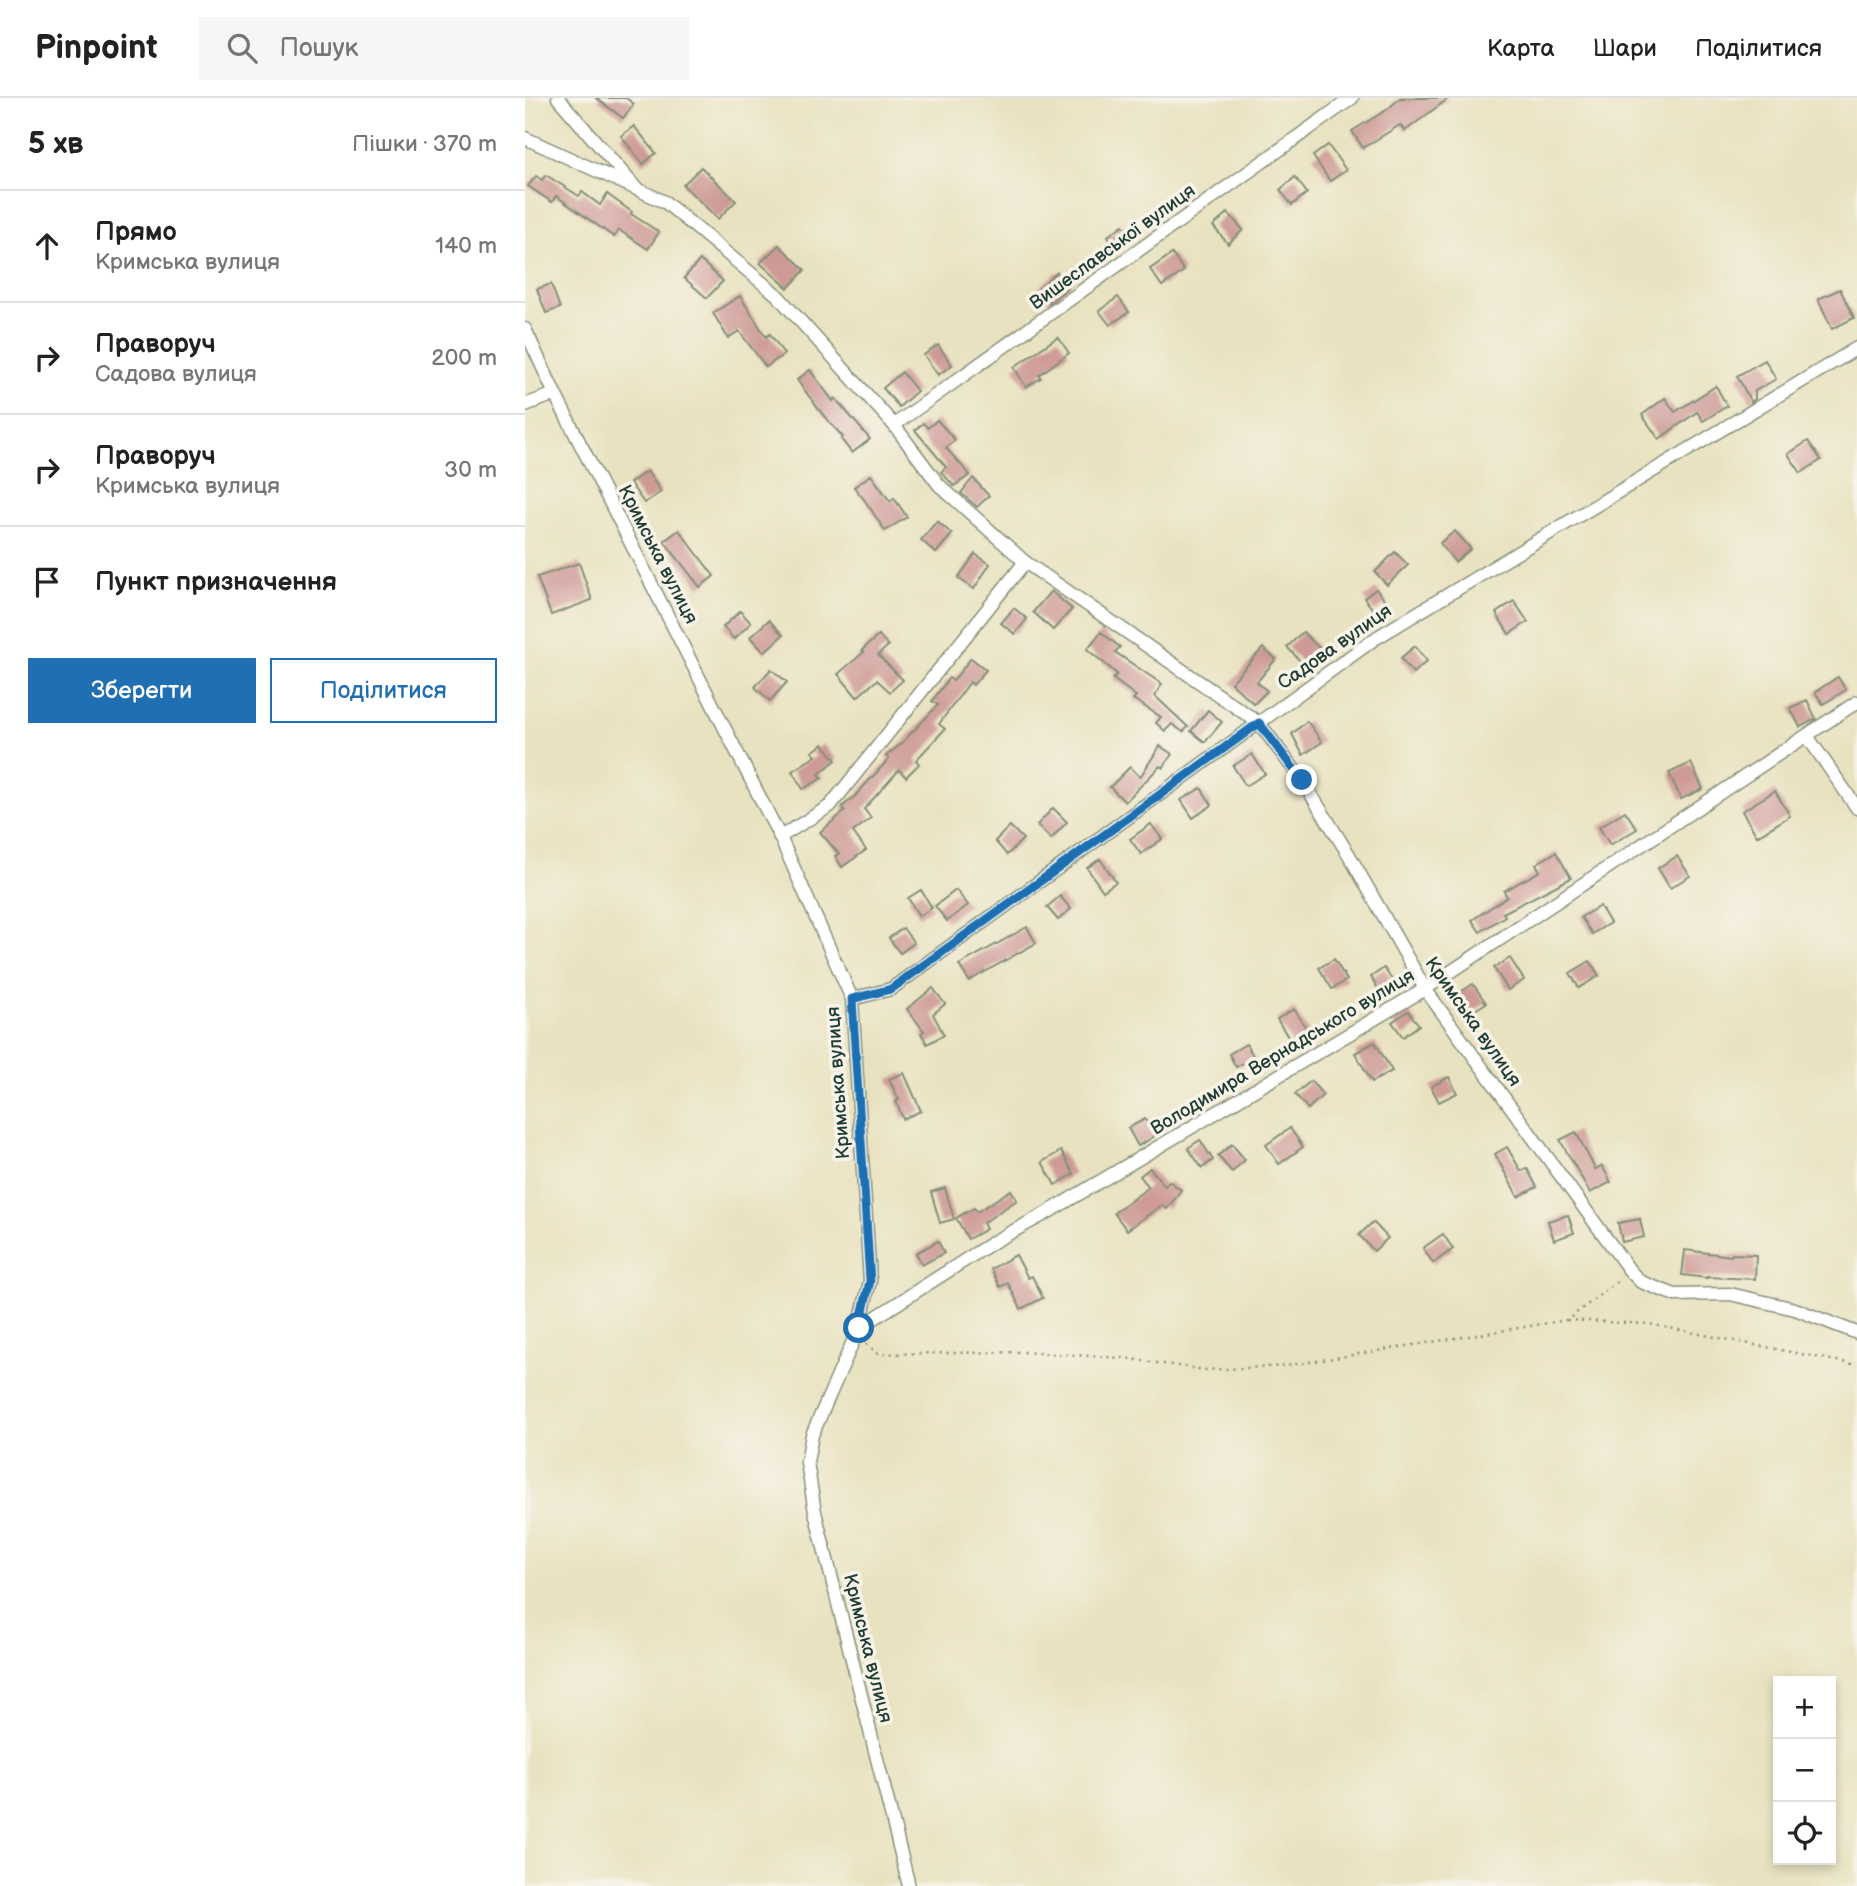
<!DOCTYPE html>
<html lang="uk">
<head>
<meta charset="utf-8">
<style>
	body { margin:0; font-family:"Balsamiq Sans",sans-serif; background:#f6f6f6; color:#222 }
	.controls { position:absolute; right:21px; bottom:21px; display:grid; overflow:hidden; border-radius:0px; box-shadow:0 4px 10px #0003 }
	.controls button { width:63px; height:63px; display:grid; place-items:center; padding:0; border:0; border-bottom:2px solid #e0e0e0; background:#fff; color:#222; font:35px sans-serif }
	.stop { position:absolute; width:21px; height:21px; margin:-16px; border:5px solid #1f6fb2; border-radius:50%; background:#fff }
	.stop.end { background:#1f6fb2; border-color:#fff; box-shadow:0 2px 7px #0008 }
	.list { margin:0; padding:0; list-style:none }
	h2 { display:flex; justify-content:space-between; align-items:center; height:91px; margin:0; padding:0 28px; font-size:30px }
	h2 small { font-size:23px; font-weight:400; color:#767676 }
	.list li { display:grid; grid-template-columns:46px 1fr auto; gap:21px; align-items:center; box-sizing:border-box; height:112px; padding:0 28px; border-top:2px solid #e0e0e0 }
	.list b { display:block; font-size:26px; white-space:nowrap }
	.list p { margin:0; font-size:23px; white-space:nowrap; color:#767676 }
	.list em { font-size:23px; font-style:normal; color:#767676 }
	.actions { display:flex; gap:14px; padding:21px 28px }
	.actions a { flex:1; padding:16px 0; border:2px solid #1f6fb2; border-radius:0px; text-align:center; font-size:24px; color:#1f6fb2 }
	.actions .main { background:#1f6fb2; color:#fff }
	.icon { flex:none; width:38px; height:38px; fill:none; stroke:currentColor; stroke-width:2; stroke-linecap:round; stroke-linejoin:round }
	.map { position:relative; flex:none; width:1332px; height:1788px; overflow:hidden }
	header { display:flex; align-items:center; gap:42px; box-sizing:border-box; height:98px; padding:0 35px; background:#fff; border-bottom:2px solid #e0e0e0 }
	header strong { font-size:33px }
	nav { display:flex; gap:38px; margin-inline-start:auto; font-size:24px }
	.search { width:490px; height:63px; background:#f6f6f6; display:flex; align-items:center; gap:18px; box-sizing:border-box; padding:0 24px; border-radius:0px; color:#767676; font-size:26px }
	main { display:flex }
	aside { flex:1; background:#fff }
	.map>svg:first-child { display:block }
	.building { fill:#ce9a96 }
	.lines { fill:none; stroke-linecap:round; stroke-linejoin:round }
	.street-casing { stroke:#84907a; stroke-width:15 }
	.path { stroke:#84907a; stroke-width:2.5; stroke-dasharray:2 5; stroke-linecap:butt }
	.street { stroke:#fff; stroke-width:12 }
	.route { stroke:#1f6fb2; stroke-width:9 }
	.labels { text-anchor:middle; stroke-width:7; stroke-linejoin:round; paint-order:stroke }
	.street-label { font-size:19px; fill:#1f3d34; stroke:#f7f3e8 }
</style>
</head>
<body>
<header>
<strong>Pinpoint</strong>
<div class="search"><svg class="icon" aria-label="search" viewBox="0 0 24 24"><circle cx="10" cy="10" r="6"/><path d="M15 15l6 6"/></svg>Пошук</div>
<nav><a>Карта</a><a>Шари</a><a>Поділитися</a></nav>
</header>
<main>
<aside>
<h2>5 хв<small>Пішки · 370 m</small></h2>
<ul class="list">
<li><svg class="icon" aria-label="ahead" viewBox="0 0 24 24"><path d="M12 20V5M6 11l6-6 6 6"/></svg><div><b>Прямо</b><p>Кримська вулиця</p></div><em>140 m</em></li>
<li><svg class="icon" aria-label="right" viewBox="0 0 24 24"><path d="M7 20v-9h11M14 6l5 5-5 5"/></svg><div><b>Праворуч</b><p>Садова вулиця</p></div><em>200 m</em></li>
<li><svg class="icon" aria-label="right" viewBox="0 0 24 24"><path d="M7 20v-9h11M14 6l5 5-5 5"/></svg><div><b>Праворуч</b><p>Кримська вулиця</p></div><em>30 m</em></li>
<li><svg class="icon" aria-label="arrive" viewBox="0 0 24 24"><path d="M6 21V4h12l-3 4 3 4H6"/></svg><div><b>Пункт призначення</b></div></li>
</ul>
<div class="actions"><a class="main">Зберегти</a><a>Поділитися</a></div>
</aside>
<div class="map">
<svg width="1332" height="1788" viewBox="0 0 1332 1788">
	<rect width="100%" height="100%" fill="#f7f3e8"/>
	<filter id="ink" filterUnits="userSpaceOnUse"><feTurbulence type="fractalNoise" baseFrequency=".0143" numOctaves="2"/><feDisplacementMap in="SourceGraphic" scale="14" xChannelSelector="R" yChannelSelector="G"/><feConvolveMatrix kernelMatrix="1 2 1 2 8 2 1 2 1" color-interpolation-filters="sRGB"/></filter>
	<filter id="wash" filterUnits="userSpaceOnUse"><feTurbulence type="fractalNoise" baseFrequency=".00686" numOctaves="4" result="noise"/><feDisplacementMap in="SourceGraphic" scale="28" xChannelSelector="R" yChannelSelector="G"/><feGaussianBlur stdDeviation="1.57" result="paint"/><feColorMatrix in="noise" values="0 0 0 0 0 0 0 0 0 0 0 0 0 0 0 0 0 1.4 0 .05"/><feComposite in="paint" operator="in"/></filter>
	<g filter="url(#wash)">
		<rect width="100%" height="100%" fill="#e9e2c0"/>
		<g id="blocks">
			<g class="building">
				<polygon points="71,0 101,0 109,6 98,20"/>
				<polygon points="875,0 924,0 880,33 875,27 838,50 827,33 863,11"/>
				<polygon points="109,28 131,55 118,66 96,38"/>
				<polygon points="803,47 821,72 805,83 788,58"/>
				<polygon points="176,69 211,103 193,121 158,87"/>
				<polygon points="21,77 54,98 57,94 75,107 82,96 107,114 106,116 134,134 123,151 94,132 89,139 31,98 27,104 3,88 11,78 17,82"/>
				<polygon points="770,79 782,95 767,107 755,92"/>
				<polygon points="703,115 718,132 703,146 688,128"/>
				<polygon points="598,127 606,140 593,151 583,138"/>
				<polygon points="254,147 280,172 263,190 235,165"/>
				<polygon points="647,156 659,173 637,188 625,171"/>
				<polygon points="175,162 198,183 182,200 159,180"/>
				<polygon points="532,174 546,187 525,205 513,191"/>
				<polygon points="26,186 35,210 21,215 12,191"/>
				<polygon points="1315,191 1329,220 1307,231 1293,201"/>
				<polygon points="215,198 241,239 245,236 259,256 241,269 214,233 203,240 188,215"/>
				<polygon points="593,199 604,214 585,227 574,213"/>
				<polygon points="533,239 544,255 514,277 516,280 501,289 489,269"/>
				<polygon points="413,247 427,267 413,277 399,257"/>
				<polygon points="1240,262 1251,281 1230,293 1230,301 1226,304 1212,278"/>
				<polygon points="285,272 308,303 310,300 345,341 327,355 316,341 318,339 298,317 272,282"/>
				<polygon points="377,274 392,293 374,309 358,290"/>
				<polygon points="1191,288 1202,308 1178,323 1172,314 1134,341 1117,317 1140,300 1150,314"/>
				<polygon points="412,322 430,342 421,350 445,377 429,388 416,374 421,369 390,332 398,325 403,330"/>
				<polygon points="1283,343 1296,362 1276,375 1263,356"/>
				<polygon points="122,373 136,394 119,405 105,385"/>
				<polygon points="346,377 365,403 369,400 382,419 360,433 341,404 329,389"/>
				<polygon points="448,380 464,398 452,409 436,395"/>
				<polygon points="412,423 427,436 411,455 396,442"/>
				<polygon points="154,432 189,478 175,489 139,443"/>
				<polygon points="930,433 946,451 930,464 915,445"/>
				<polygon points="870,454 883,467 862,487 850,474"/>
				<polygon points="450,456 465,466 449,491 433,480"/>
				<polygon points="54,465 67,502 26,517 12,479"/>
				<polygon points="851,491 862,505 850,514 839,500"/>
				<polygon points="526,493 547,511 528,532 508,514"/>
				<polygon points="989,503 1003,524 984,536 971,515"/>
				<polygon points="489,510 502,521 490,536 476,525"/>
				<polygon points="215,513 226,525 209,541 198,529"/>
				<polygon points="244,522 258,537 239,554 225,539"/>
				<polygon points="576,534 595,549 590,554 637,586 630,598 663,629 658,634 647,626 640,633 631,625 636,619 608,601 611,598 588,581 592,576 562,551"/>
				<polygon points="778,534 796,552 779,567 762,549"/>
				<polygon points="354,537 363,548 353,557 378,582 365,594 352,582 332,599 313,576 339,554 337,552"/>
				<polygon points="890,548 902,563 888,575 876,560"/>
				<polygon points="738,550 751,561 732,584 742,593 729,606 706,585"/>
				<polygon points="446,560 461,572 448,587 445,584 414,626 420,631 391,662 394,666 381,679 374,672 339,711 346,720 328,734 341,752 317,769 310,758 314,756 295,734 320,713 317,709 329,699 364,661 361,658 376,646 413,607 407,603 424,580 428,583"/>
				<polygon points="246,571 262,584 245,603 230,589"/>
				<polygon points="1313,579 1321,592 1298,606 1290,594"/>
				<polygon points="1282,602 1291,621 1275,629 1265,610"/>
				<polygon points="683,612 697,624 680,644 666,633"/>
				<polygon points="782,623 797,644 778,657 767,636"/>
				<polygon points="298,646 311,662 294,676 297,680 278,691 267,673 291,658 287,654"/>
				<polygon points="635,648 647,656 638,670 635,668 600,704 585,689 605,669 615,679"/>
				<polygon points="727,656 740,676 721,688 708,668"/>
				<polygon points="1166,665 1178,691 1156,701 1144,675"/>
				<polygon points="676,690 687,707 668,720 656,702"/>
				<polygon points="1250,693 1265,718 1232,738 1217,713"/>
				<polygon points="528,710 542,724 526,741 512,727"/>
				<polygon points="1100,713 1112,731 1085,747 1074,729"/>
				<polygon points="626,726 637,741 616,756 605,741"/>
				<polygon points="485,728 498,741 482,757 470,743"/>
				<polygon points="1031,754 1046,780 978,815 980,818 955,834 947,822 982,799 979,793 1015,773 1011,766"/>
				<polygon points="1152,758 1165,778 1145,790 1133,770"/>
				<polygon points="575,761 591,784 578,793 562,770"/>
				<polygon points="396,792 407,810 394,818 383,800"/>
				<polygon points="431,792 443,807 422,823 410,808"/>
				<polygon points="535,798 546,811 533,822 522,809"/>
				<polygon points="1075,808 1085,825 1067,836 1056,819"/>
				<polygon points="502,829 511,845 444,883 434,867"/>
				<polygon points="378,830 389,845 375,855 364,840"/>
				<polygon points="985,860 999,882 983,892 969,870"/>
				<polygon points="809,861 822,882 807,891 794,870"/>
				<polygon points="1065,863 1074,878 1054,890 1045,875"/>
				<polygon points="859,870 869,885 855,894 846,879"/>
				<polygon points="948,886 961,905 941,918 928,899"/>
				<polygon points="408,890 420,906 408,916 419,937 402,946 396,935 399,933 382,911"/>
				<polygon points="769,911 785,936 768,947 752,921"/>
				<polygon points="883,913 894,927 878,939 867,924"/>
				<polygon points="850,944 867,973 847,984 830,955"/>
				<polygon points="721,946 729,959 711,969 704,956"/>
				<polygon points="379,975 396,1013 378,1021 371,1003 374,1002 364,981"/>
				<polygon points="924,979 932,995 914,1004 906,989"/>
				<polygon points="786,983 798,997 783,1011 770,996"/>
				<polygon points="620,1021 630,1038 613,1048 603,1030"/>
				<polygon points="765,1030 778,1049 754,1066 741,1047"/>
				<polygon points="1051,1034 1070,1071 1077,1068 1086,1084 1065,1095 1035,1042"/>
				<polygon points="675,1042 688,1062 677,1070 663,1050"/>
				<polygon points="707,1046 720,1062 707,1074 693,1058"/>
				<polygon points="982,1049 996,1073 1002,1070 1012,1089 993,1099 970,1056"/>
				<polygon points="536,1053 549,1076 530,1087 517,1064"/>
				<polygon points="625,1070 640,1088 644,1083 656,1092 642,1111 637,1107 602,1132 589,1115 624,1089 615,1078"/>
				<polygon points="420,1090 429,1121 415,1125 406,1094"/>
				<polygon points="486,1092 492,1102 458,1125 461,1131 443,1141 431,1120 449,1110 452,1114"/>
				<polygon points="1043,1117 1049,1135 1029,1142 1023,1123"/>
				<polygon points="1115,1121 1119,1139 1097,1144 1093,1125"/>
				<polygon points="848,1124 863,1140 849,1153 834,1137"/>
				<polygon points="918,1136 928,1151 908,1165 898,1150"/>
				<polygon points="413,1143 419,1155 397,1167 391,1155"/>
				<polygon points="1160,1152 1206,1158 1207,1156 1231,1157 1230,1181 1182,1179 1182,1180 1157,1177"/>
				<polygon points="491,1157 503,1180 507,1178 518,1200 496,1211 483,1185 475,1189 466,1171"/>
			</g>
		</g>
	</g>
	<g filter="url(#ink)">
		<use href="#blocks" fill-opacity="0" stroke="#84907a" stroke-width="2"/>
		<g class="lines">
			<defs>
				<g id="street">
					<polyline points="33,0 109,88"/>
					<polyline points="0,40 140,104 252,197 369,327 414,387 500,464 734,625 777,682 824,757 900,891 1105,1173 1116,1184 1150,1197 1205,1196 1270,1211 1332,1235"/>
					<polyline points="0,231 30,296 255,739 327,901 345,1183 334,1230 287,1337 282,1364 290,1414 384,1788"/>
					<polyline points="0,307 30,296"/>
					<polyline points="369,327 827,0"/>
					<polyline points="1282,638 1332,710"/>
					<polyline points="255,739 305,708 500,464"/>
					<polyline points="327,901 366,891 851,540 1332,250"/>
					<polyline points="334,1230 470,1143 520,1116 900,891 1332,604"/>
				</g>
			</defs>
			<use href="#street" class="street-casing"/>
			<g class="path">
				<polyline points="1042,1222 1124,1226 1332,1267"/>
				<polyline points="341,1246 354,1256 498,1254 599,1260 681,1272 760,1268 1042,1222 1093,1183"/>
			</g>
			<use href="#street" class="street"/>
		</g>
	</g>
	<g class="lines" filter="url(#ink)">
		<polyline class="route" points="334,1230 345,1183 327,901 366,891 734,625 777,682"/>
	</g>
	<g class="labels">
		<g class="street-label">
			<text transform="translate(587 148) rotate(-36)" y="7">Вишеславської вулиця</text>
			<text transform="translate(134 456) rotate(63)" y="7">Кримська вулиця</text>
			<text transform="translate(809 548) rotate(-35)" y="7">Садова вулиця</text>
			<text transform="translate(949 923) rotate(55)" y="7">Кримська вулиця</text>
			<text transform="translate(757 953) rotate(-31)" y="7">Володимира Вернадського вулиця</text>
			<text transform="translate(312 985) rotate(-94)" y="7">Кримська вулиця</text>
			<text transform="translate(344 1550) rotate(76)" y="7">Кримська вулиця</text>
		</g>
	</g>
</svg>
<div class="controls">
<button>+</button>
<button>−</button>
<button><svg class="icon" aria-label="locate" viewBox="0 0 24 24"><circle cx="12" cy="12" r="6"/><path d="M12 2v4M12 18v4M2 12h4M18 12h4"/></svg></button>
</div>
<div class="stop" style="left:334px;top:1230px"></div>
<div class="stop end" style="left:777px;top:682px"></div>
</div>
</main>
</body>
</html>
